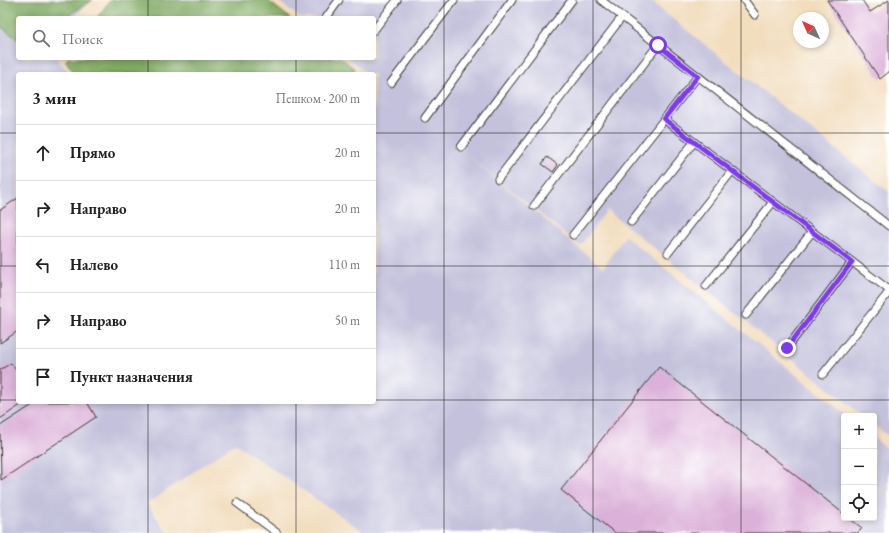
<!DOCTYPE html>
<html lang="ru">
<head>
<meta charset="utf-8">
<style>
	body { margin:0; font-family:"EB Garamond",serif; background:#f2f2f2; color:#222 }
	.controls { position:absolute; right:12px; bottom:12px; display:grid; overflow:hidden; border-radius:4px; box-shadow:0 2px 6px #0003 }
	.controls button { width:36px; height:36px; display:grid; place-items:center; padding:0; border:0; border-bottom:1px solid #e0e0e0; background:#fff; color:#222; font:20px sans-serif }
	.compass { position:absolute; left:793px; top:12px; width:36px; height:36px; border-radius:50%; background:#fff; box-shadow:0 2px 6px #0003; rotate:315deg }
	.stop { position:absolute; width:12px; height:12px; margin:-9px; border:3px solid #7c3aed; border-radius:50%; background:#fff }
	.stop.end { background:#7c3aed; border-color:#fff; box-shadow:0 1px 4px #0008 }
	.list { margin:0; padding:0; list-style:none }
	h2 { display:flex; justify-content:space-between; align-items:center; height:52px; margin:0; padding:0 16px; font-size:17px }
	h2 small { font-size:13px; font-weight:400; color:#767676 }
	.list li { display:grid; grid-template-columns:26px 1fr auto; gap:12px; align-items:center; box-sizing:border-box; height:56px; padding:0 16px; border-top:1px solid #e0e0e0 }
	.list b { display:block; font-size:15px; white-space:nowrap }
	.list em { font-size:13px; font-style:normal; color:#767676 }
	.icon { flex:none; width:22px; height:22px; fill:none; stroke:currentColor; stroke-width:2; stroke-linecap:round; stroke-linejoin:round }
	.map { position:relative; flex:none; width:889px; height:533px; overflow:hidden }
	.search { position:absolute; background:#fff; box-shadow:0 2px 6px #0003; left:16px; top:16px; width:360px; height:44px; display:flex; align-items:center; gap:10px; box-sizing:border-box; padding:0 14px; border-radius:4px; color:#767676; font-size:15px }
	.panel { position:absolute; background:#fff; box-shadow:0 2px 6px #0003; left:16px; top:72px; width:360px; height:332px; border-radius:4px }
	.map>svg:first-child { display:block }
	.industrial { fill:#c3c1db }
	.forest { fill:#80aa62; stroke:#4e633f }
	.building { fill:#dcb1d9 }
	.lines { fill:none; stroke-linecap:round; stroke-linejoin:round }
	.service-casing { stroke:#3c3934; stroke-width:9 }
	.service { stroke:#fff; stroke-width:7 }
	.route { stroke:#7c3aed; stroke-width:5 }
	.grid { fill:none; stroke:#1c1c1c; stroke-width:1; stroke-opacity:0.55 }
</style>
</head>
<body>
<div class="map">
<svg width="889" height="533" viewBox="0 0 889 533">
	<rect width="100%" height="100%" fill="#fff"/>
	<filter id="ink" filterUnits="userSpaceOnUse"><feTurbulence type="fractalNoise" baseFrequency=".025" numOctaves="2"/><feDisplacementMap in="SourceGraphic" scale="8" xChannelSelector="R" yChannelSelector="G"/><feConvolveMatrix kernelMatrix="1 2 1 2 8 2 1 2 1" color-interpolation-filters="sRGB"/></filter>
	<filter id="wash" filterUnits="userSpaceOnUse"><feTurbulence type="fractalNoise" baseFrequency=".012" numOctaves="4" result="noise"/><feDisplacementMap in="SourceGraphic" scale="16" xChannelSelector="R" yChannelSelector="G"/><feGaussianBlur stdDeviation="0.9" result="paint"/><feColorMatrix in="noise" values="0 0 0 0 0 0 0 0 0 0 0 0 0 0 0 0 0 1.4 0 .05"/><feComposite in="paint" operator="in"/></filter>
	<g filter="url(#wash)">
		<rect width="100%" height="100%" fill="#f2ddbd"/>
		<polygon class="industrial" points="0,0 90,0 74,18 18,18 18,58 56,58 71,74 18,74 18,402 374,402 374,74 368,74 349,58 374,58 374,18 300,18 277,0 649,0 889,192 889,437 874,425 874,416 863,416 607,210 580,246 449,140 603,268 625,236 847,416 844,416 844,518 874,518 874,438 889,450 889,533 365,533 235,443 147,504 168,533 0,533"/>
		<g class="forest">
			<polygon points="0,0 93,0 64,18 18,18 18,40 0,26"/>
			<polygon points="110,0 267,0 290,18 97,18"/>
			<polygon points="68,58 341,58 355,69 351,74 75,74 65,61"/>
		</g>
		<g id="blocks">
			<g class="building">
				<polygon points="827,0 862,0 870,12 889,0 889,72 880,79"/>
				<polygon points="547,157 558,165 553,172 542,164"/>
				<polygon points="18,198 18,331 0,343 0,210"/>
				<polygon points="11,363 18,373 18,402 25,402 0,419 0,370"/>
				<polygon points="659,367 844,514 844,518 849,518 862,528 858,533 615,533 561,490"/>
				<polygon points="37,402 87,402 96,417 1,480 0,426"/>
			</g>
		</g>
	</g>
	<g filter="url(#ink)">
		<use href="#blocks" fill-opacity="0" stroke="#3c3934" stroke-width="1"/>
		<g class="lines">
			<defs>
				<g id="service">
					<polyline points="601,0 889,226"/>
					<polyline points="744,0 755,15"/>
					<polyline points="326,18 339,0"/>
					<polyline points="374,30 397,0"/>
					<polyline points="391,83 454,0"/>
					<polyline points="425,118 512,0"/>
					<polyline points="664,119 889,290"/>
					<polyline points="461,147 572,0"/>
					<polyline points="498,179 622,17"/>
					<polyline points="534,206 658,45"/>
					<polyline points="631,222 694,142"/>
					<polyline points="573,235 698,76"/>
					<polyline points="668,253 732,171"/>
					<polyline points="706,286 773,202"/>
					<polyline points="746,315 812,232"/>
					<polyline points="787,348 852,262"/>
					<polyline points="823,374 889,292"/>
					<polyline points="237,503 277,533"/>
				</g>
			</defs>
			<use href="#service" class="service-casing"/>
			<use href="#service" class="service"/>
		</g>
	</g>
	<g class="lines" filter="url(#ink)">
		<polyline class="route" points="658,45 698,76 664,119 852,262 787,348"/>
	</g>
	<path class="grid" d="M148 0V18M296 0V18M444 0V533M593 0V533M741 0V533M148 58V74M296 58V74M0 133H18M374 133H889M0 266H18M374 266H889M0 400H18M374 400H889M148 402V533M296 402V533"/>
</svg>
<div class="controls">
<button>+</button>
<button>−</button>
<button><svg class="icon" aria-label="locate" viewBox="0 0 24 24"><circle cx="12" cy="12" r="6"/><path d="M12 2v4M12 18v4M2 12h4M18 12h4"/></svg></button>
</div>
<svg class="compass" viewBox="-18 -18 36 36"><path d="M0-13l5 13h-10z" fill="#e53935"/><path d="M0 13l5-13h-10z" fill="#767676"/></svg>
<div class="stop" style="left:658px;top:45px"></div>
<div class="stop end" style="left:787px;top:348px"></div>
<div class="search"><svg class="icon" aria-label="search" viewBox="0 0 24 24"><circle cx="10" cy="10" r="6"/><path d="M15 15l6 6"/></svg>Поиск</div>
<section class="panel">
<h2>3 мин<small>Пешком · 200 m</small></h2>
<ul class="list">
<li><svg class="icon" aria-label="ahead" viewBox="0 0 24 24"><path d="M12 20V5M6 11l6-6 6 6"/></svg><div><b>Прямо</b></div><em>20 m</em></li>
<li><svg class="icon" aria-label="right" viewBox="0 0 24 24"><path d="M7 20v-9h11M14 6l5 5-5 5"/></svg><div><b>Направо</b></div><em>20 m</em></li>
<li><svg class="icon" aria-label="left" viewBox="0 0 24 24"><path d="M17 20v-9H6M10 6l-5 5 5 5"/></svg><div><b>Налево</b></div><em>110 m</em></li>
<li><svg class="icon" aria-label="right" viewBox="0 0 24 24"><path d="M7 20v-9h11M14 6l5 5-5 5"/></svg><div><b>Направо</b></div><em>50 m</em></li>
<li><svg class="icon" aria-label="arrive" viewBox="0 0 24 24"><path d="M6 21V4h12l-3 4 3 4H6"/></svg><div><b>Пункт назначения</b></div></li>
</ul>
</section>
</div>
</body>
</html>
